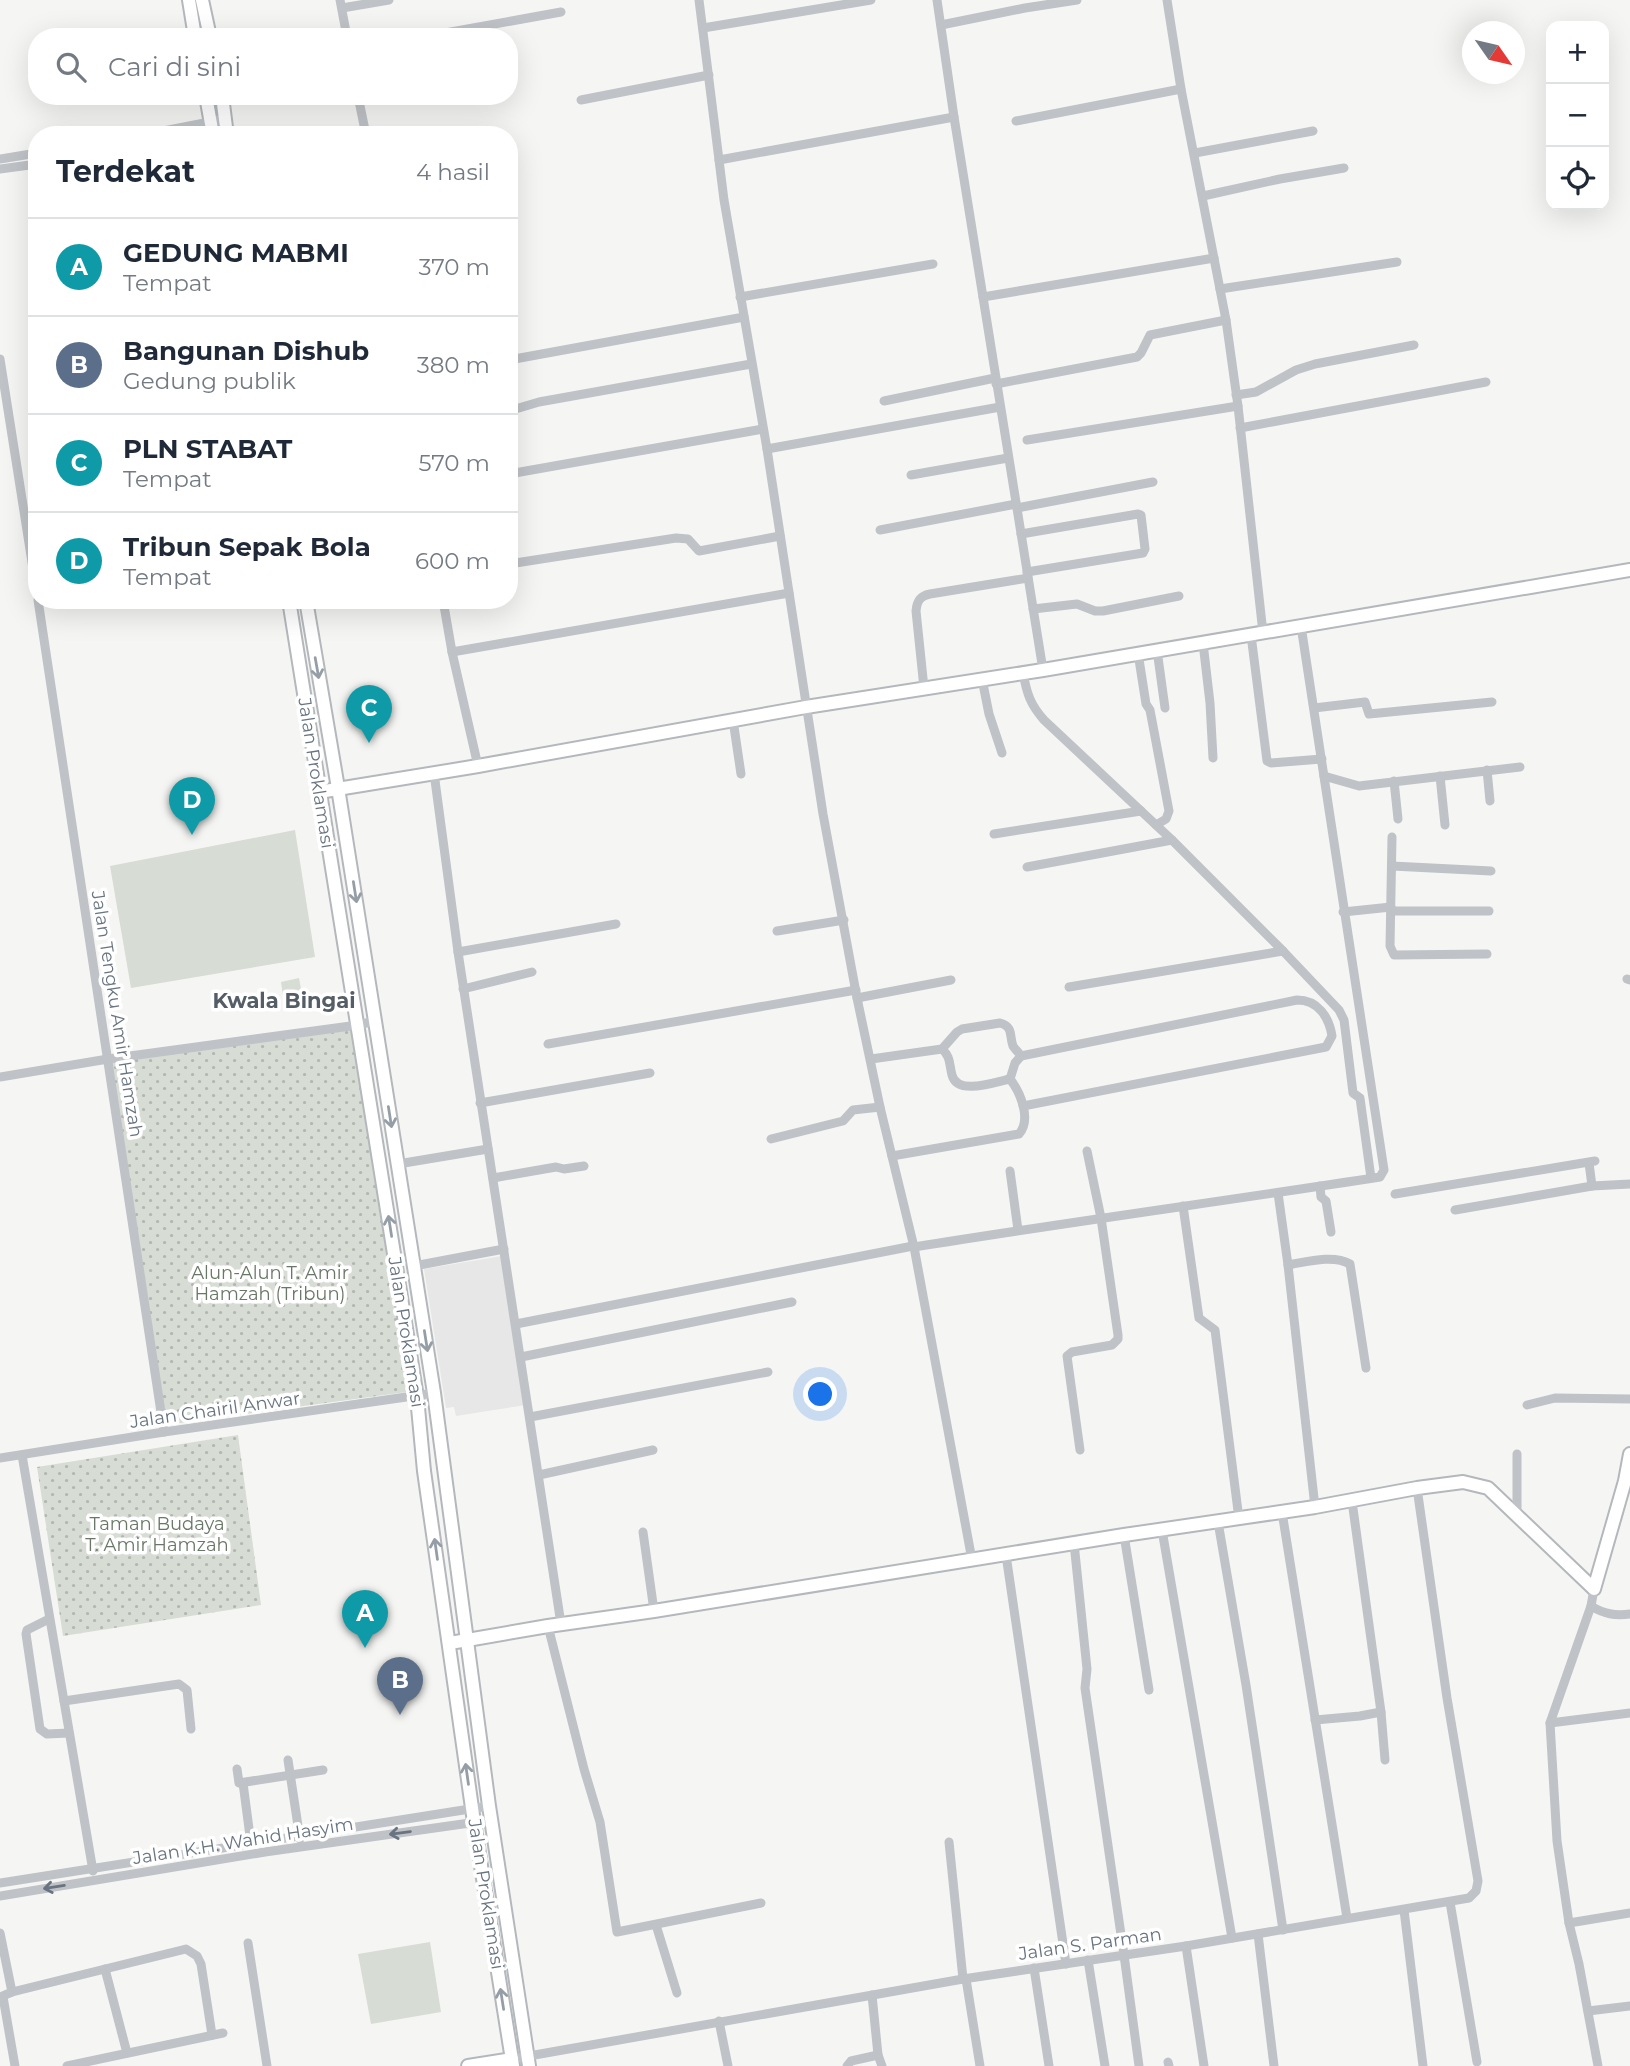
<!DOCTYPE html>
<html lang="id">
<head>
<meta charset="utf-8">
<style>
	body { margin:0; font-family:Montserrat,sans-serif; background:#f2f2f3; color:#1f2937 }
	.controls { position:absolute; right:21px; top:21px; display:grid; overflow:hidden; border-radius:14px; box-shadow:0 7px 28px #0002 }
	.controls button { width:63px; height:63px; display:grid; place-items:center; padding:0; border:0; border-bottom:2px solid #e0e1e3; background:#fff; color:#1f2937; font:35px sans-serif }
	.compass { position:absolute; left:1462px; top:21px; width:63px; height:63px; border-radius:50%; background:#fff; box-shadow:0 7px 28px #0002; rotate:124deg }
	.you { position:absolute; left:821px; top:1395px; width:24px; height:24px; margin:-18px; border:5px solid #fff; border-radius:50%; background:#1a73e8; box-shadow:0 0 0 10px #1a73e833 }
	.badge { display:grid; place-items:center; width:46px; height:46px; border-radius:50%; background:#d06338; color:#fff; font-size:23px; font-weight:700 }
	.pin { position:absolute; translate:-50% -58px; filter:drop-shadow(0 2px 4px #0008) }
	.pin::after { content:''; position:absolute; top:37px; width:24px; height:21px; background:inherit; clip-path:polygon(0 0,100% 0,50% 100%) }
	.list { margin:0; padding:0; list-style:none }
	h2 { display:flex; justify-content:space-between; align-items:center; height:91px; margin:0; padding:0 28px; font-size:30px }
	h2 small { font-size:23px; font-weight:400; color:#747a83 }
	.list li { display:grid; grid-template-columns:46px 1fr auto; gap:21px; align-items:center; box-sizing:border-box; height:98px; padding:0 28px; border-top:2px solid #e0e1e3 }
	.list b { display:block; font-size:26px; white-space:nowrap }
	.list p { margin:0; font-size:23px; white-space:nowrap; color:#747a83 }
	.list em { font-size:23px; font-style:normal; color:#747a83 }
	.icon { flex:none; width:38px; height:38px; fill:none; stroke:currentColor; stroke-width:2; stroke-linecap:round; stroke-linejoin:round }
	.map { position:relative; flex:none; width:1630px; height:2066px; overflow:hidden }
	.search { position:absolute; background:#fff; box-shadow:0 7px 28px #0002; left:28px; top:28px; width:490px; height:77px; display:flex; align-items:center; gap:18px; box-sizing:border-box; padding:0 24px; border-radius:28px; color:#747a83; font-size:26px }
	.panel { position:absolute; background:#fff; box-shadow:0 7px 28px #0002; left:28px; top:126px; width:490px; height:483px; border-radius:28px }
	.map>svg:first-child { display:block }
	.built { fill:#e6e7e6 }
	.grass { fill:url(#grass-dots) }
	.pitch { fill:#d7dcd4 }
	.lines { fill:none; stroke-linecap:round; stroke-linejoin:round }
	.secondary-casing { stroke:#b4b8bc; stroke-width:16 }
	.street { stroke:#bfc2c6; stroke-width:9 }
	.secondary { stroke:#fff; stroke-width:12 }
	.oneway { stroke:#959ea6 }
	.oneway2 { stroke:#687480 }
	.labels { text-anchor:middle; stroke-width:7; stroke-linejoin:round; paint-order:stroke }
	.street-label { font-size:18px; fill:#687480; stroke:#fff }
	.park-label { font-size:18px; fill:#697866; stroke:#fff }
	.quarter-label { font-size:21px; font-weight:bold; fill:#555e66; stroke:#fff }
</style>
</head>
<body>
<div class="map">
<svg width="1630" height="2066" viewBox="0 0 1630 2066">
	<defs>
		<pattern id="grass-dots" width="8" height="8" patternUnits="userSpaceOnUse" patternTransform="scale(1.75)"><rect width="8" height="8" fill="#d7dcd4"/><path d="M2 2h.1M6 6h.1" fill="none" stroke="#b2b7b1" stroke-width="1.8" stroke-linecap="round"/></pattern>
	</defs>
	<rect width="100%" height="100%" fill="#f5f6f3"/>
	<polygon class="built" points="502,1256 526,1405 456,1416 454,1407 446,1408 424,1269"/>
	<g class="grass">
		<polygon points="357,1027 414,1391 165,1425 111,1061"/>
		<polygon points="238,1435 261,1605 63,1636 37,1467"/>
	</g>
	<g class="pitch">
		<polygon points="295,830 315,957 131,988 110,866"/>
		<polygon points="299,978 303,1000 284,1003 281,982"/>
		<polygon points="430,1942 441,2012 371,2024 358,1954"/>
	</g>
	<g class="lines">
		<defs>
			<g id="secondary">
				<polyline points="189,0 195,37"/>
				<polyline points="202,0 210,37"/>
				<polyline points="206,96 213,135"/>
				<polyline points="222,96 227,135"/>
				<polyline points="289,600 417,1397 424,1471 474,1822 513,2066"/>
				<polyline points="306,600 338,788 434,1393 489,1806 529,2066"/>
				<polyline points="319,792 478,766 806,707 1043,670 1630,570"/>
				<polyline points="450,1643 548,1626 654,1611 1124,1535 1315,1507 1417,1488 1463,1482 1488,1488 1594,1589 1625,1481 1630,1454"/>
				<polyline points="468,2066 512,2059"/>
			</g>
		</defs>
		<use href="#secondary" class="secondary-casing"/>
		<g class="street">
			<polyline points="340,0 347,37"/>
			<polyline points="699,0 724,200 767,449 823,814 857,998 880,1107 914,1247 972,1560"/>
			<polyline points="937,0 954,117 1043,670"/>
			<polyline points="1167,0 1181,89 1226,320 1238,406 1263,633"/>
			<polyline points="342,8 389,0"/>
			<polyline points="941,25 1025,8 1077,0"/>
			<polyline points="703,28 871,0"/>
			<polyline points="423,37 561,12"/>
			<polyline points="358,96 366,135"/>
			<polyline points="581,100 709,75"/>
			<polyline points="1016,121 1181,89"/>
			<polyline points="143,135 225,119"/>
			<polyline points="1195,153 1313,131"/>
			<polyline points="0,159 37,153"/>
			<polyline points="719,160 954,117"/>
			<polyline points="0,169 37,164"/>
			<polyline points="1203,196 1280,179 1344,168"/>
			<polyline points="1220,289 1397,262"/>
			<polyline points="740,297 933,264"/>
			<polyline points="983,297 1214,258"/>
			<polyline points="0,359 37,594"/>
			<polyline points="509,360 744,317"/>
			<polyline points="996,384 1137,357 1141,353 1150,335 1226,320"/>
			<polyline points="1236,395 1256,392 1296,370 1315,364 1414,345"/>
			<polyline points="884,401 995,378"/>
			<polyline points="509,411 539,402 751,364"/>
			<polyline points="1240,428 1486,382"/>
			<polyline points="1027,440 1238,406"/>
			<polyline points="767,449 1000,407"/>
			<polyline points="509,474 763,429"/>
			<polyline points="911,475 1008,458"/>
			<polyline points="1017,508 1153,482"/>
			<polyline points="880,530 1016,504"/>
			<polyline points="1021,534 1138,514 1141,515 1145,549 1143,553 1027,572"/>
			<polyline points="509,564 676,538 688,539 699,551 780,536"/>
			<polyline points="38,600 164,1432"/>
			<polyline points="443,600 452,652 478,766"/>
			<polyline points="1033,609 1077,604 1095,611 1103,611 1179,596"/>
			<polyline points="1251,635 1267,761 1271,763 1322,759"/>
			<polyline points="1203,643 1210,703 1213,758"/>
			<polyline points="1157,650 1165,708"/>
			<polyline points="452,652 789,593"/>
			<polyline points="1138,653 1146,704 1150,710 1169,811 1166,819 1156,825"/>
			<path d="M1023 673C1027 694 1030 704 1044 720L1172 840 1283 951 1339 1010 1344 1020 1353 1093 1360 1098 1371 1178"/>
			<polyline points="982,679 989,714 1002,753"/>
			<path d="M924 688 916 611C917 601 920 596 930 594L1028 578"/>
			<polyline points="1314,708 1365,702 1369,714 1492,702"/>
			<polyline points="733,720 741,774"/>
			<polyline points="1487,770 1490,801"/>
			<polyline points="434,773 458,952 561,1624"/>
			<polyline points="1324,776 1359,786 1520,767"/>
			<polyline points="1440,776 1445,825"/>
			<polyline points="1394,781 1398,819"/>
			<polyline points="994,834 1141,811"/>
			<polyline points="1392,837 1390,946 1394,955 1487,954"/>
			<polyline points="1392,866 1491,871"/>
			<polyline points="1027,867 1172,840"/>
			<polyline points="1391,911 1489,911"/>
			<polyline points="1343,912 1391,907"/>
			<polyline points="777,931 844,920"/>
			<polyline points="458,952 616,924"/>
			<polyline points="1627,979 1630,980"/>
			<polyline points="1069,987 1283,951"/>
			<polyline points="463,989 532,972"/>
			<polyline points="857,998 951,980"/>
			<polyline points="548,1044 856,990"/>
			<path d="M942 1049C951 1057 949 1064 952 1075 957 1096 995 1082 1010 1079"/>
			<path d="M1021 1056 1297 1000C1318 1000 1329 1017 1332 1036L1326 1047 1023 1106"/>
			<path d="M871 1059 942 1049 957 1032 962 1029 1000 1023C1014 1027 1009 1036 1013 1046 1014 1048 1020 1054 1021 1056L1015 1063 1010 1079C1020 1092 1032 1119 1019 1134L892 1156"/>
			<polyline points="0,1077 108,1059 358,1025 375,1021"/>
			<polyline points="480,1103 650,1073"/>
			<polyline points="771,1139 843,1121 853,1110 880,1107"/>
			<polyline points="1589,1163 1592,1186 1630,1184"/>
			<polyline points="398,1164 488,1149"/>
			<polyline points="1010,1171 1018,1230"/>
			<polyline points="493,1178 556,1167 564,1169 584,1166"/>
			<polyline points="1320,1186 1321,1197 1326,1201 1331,1232"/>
			<polyline points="1278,1193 1288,1265 1315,1507"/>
			<polyline points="1395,1194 1595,1161"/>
			<polyline points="1183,1206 1199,1318 1215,1330 1239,1519"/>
			<polyline points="1455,1210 1592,1186"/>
			<path d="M914 1247C1069 1222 1225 1201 1380 1177L1384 1170 1301 626"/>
			<path d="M1288 1265C1306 1262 1333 1254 1350 1264L1366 1368"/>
			<polyline points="414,1266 504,1249"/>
			<polyline points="516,1324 913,1246"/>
			<polyline points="521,1357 792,1302"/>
			<polyline points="1527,1405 1555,1398 1630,1399"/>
			<polyline points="530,1417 768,1372"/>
			<polyline points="1080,1450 1067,1356 1072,1352 1112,1345 1118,1339 1118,1335 1101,1218 1087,1151"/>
			<polyline points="1517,1454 1517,1517"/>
			<polyline points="22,1455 93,1871"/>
			<polyline points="0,1458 164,1432 434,1393"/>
			<polyline points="539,1475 653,1450"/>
			<polyline points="1352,1501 1381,1712 1385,1760"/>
			<polyline points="1282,1512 1347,1918"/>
			<polyline points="1218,1522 1246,1685 1283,1930"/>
			<polyline points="1162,1530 1232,1938"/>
			<polyline points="643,1532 654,1611"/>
			<polyline points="1124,1535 1149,1690"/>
			<polyline points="1074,1543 1087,1669 1085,1688 1124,1955 1139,2066"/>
			<polyline points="1006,1555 1066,1964"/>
			<polyline points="1594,1589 1591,1606 1550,1723 1557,1841 1569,1923 1579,1964 1598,2066"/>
			<path d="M1591 1606C1604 1614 1615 1616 1630 1614"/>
			<polyline points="49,1619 27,1630 26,1634 40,1729 47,1734 69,1733"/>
			<polyline points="548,1626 584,1769 600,1822 617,1932 761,1903"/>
			<polyline points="64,1701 179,1684 187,1690 191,1729"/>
			<polyline points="1315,1720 1360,1716 1381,1712"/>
			<polyline points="1550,1723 1630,1713"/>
			<polyline points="288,1760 300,1839"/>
			<polyline points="237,1769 239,1783 323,1770"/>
			<polyline points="243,1783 251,1844"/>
			<polyline points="949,1842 963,1979"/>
			<polyline points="0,1883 489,1806"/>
			<polyline points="0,1896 265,1852 491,1820"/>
			<polyline points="1450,1902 1477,2062"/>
			<polyline points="1404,1910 1423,2066"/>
			<polyline points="1569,1923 1630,1913"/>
			<polyline points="656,1925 677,1993"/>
			<polyline points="0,1933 12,1992 0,1997"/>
			<polyline points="1258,1934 1274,2066"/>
			<polyline points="248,1943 267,2066"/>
			<polyline points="1186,1946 1204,2066"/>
			<polyline points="1088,1960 1105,2066"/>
			<polyline points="1034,1968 1049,2066"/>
			<polyline points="105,1969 127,2053"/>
			<polyline points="966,1979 980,2066"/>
			<polyline points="12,1992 186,1949 197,1956 201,1964 212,2035"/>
			<polyline points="872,1995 878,2055 882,2066"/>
			<polyline points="3,1997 15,2066"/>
			<polyline points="1588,2011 1630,2006"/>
			<polyline points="719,2021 728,2066"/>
			<polyline points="512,2059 963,1979 1186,1946 1469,1898 1476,1891 1478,1881 1447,1698 1417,1488"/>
			<polyline points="1168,2062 1169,2066"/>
			<polyline points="67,2066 223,2033"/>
			<polyline points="847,2066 851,2061 878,2055"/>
		</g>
		<use href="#secondary" class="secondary"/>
	</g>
	<defs><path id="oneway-shaft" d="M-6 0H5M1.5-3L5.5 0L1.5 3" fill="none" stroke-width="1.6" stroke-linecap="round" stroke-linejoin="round" transform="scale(1.75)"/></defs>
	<g class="oneway">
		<use href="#oneway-shaft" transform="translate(317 668) rotate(80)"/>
		<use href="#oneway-shaft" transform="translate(355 892) rotate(81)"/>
		<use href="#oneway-shaft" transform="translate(390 1117) rotate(81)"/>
		<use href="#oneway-shaft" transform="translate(390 1226) rotate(-99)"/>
		<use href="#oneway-shaft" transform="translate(426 1341) rotate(81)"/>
		<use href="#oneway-shaft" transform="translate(436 1549) rotate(-98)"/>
		<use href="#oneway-shaft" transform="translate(467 1774) rotate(-98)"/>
		<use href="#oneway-shaft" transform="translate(502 1999) rotate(-99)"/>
	</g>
	<g class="oneway2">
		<use href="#oneway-shaft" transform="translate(400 1833) rotate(172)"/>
		<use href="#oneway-shaft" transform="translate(54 1887) rotate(171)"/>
	</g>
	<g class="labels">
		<g class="street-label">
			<text transform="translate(316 773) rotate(81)" y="6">Jalan Proklamasi</text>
			<text transform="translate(117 1014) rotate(81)" y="6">Jalan Tengku Amir Hamzah</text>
			<text transform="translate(406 1332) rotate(81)" y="6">Jalan Proklamasi</text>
			<text transform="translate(215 1410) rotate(-8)" y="6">Jalan Chairil Anwar</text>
			<text transform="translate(243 1841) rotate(-9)" y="6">Jalan K.H. Wahid Hasyim</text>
			<text transform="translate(486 1894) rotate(81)" y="6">Jalan Proklamasi</text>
			<text transform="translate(1090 1944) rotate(-8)" y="6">Jalan S. Parman</text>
		</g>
		<g class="park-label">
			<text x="270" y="1279">Alun-Alun T. Amir<tspan x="270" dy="21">Hamzah (Tribun)</tspan></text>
			<text x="157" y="1530">Taman Budaya<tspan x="157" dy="21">T. Amir Hamzah</tspan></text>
		</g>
		<g class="quarter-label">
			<text x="284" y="1008">Kwala Bingai</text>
		</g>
	</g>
</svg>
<div class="controls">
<button>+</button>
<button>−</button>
<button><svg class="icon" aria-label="locate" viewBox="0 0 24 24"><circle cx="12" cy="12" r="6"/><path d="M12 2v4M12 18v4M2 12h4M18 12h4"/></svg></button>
</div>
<svg class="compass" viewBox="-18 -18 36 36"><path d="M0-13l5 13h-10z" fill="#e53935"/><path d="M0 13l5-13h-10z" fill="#747a83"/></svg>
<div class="you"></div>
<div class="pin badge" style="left:365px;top:1648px;background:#0f9aa8">A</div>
<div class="pin badge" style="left:400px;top:1715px;background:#5c6f8a">B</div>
<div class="pin badge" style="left:369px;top:743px;background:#0f9aa8">C</div>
<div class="pin badge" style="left:192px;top:835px;background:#0f9aa8">D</div>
<div class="search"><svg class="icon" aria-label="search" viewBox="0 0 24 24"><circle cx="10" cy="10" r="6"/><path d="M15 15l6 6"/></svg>Cari di sini</div>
<section class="panel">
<h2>Terdekat<small>4 hasil</small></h2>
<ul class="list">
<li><span class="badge" style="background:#0f9aa8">A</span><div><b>GEDUNG MABMI</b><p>Tempat</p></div><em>370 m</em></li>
<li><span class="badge" style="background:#5c6f8a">B</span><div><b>Bangunan Dishub</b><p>Gedung publik</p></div><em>380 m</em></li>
<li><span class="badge" style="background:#0f9aa8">C</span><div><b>PLN STABAT</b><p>Tempat</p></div><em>570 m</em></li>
<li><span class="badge" style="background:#0f9aa8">D</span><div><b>Tribun Sepak Bola</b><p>Tempat</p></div><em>600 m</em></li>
</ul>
</section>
</div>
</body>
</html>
